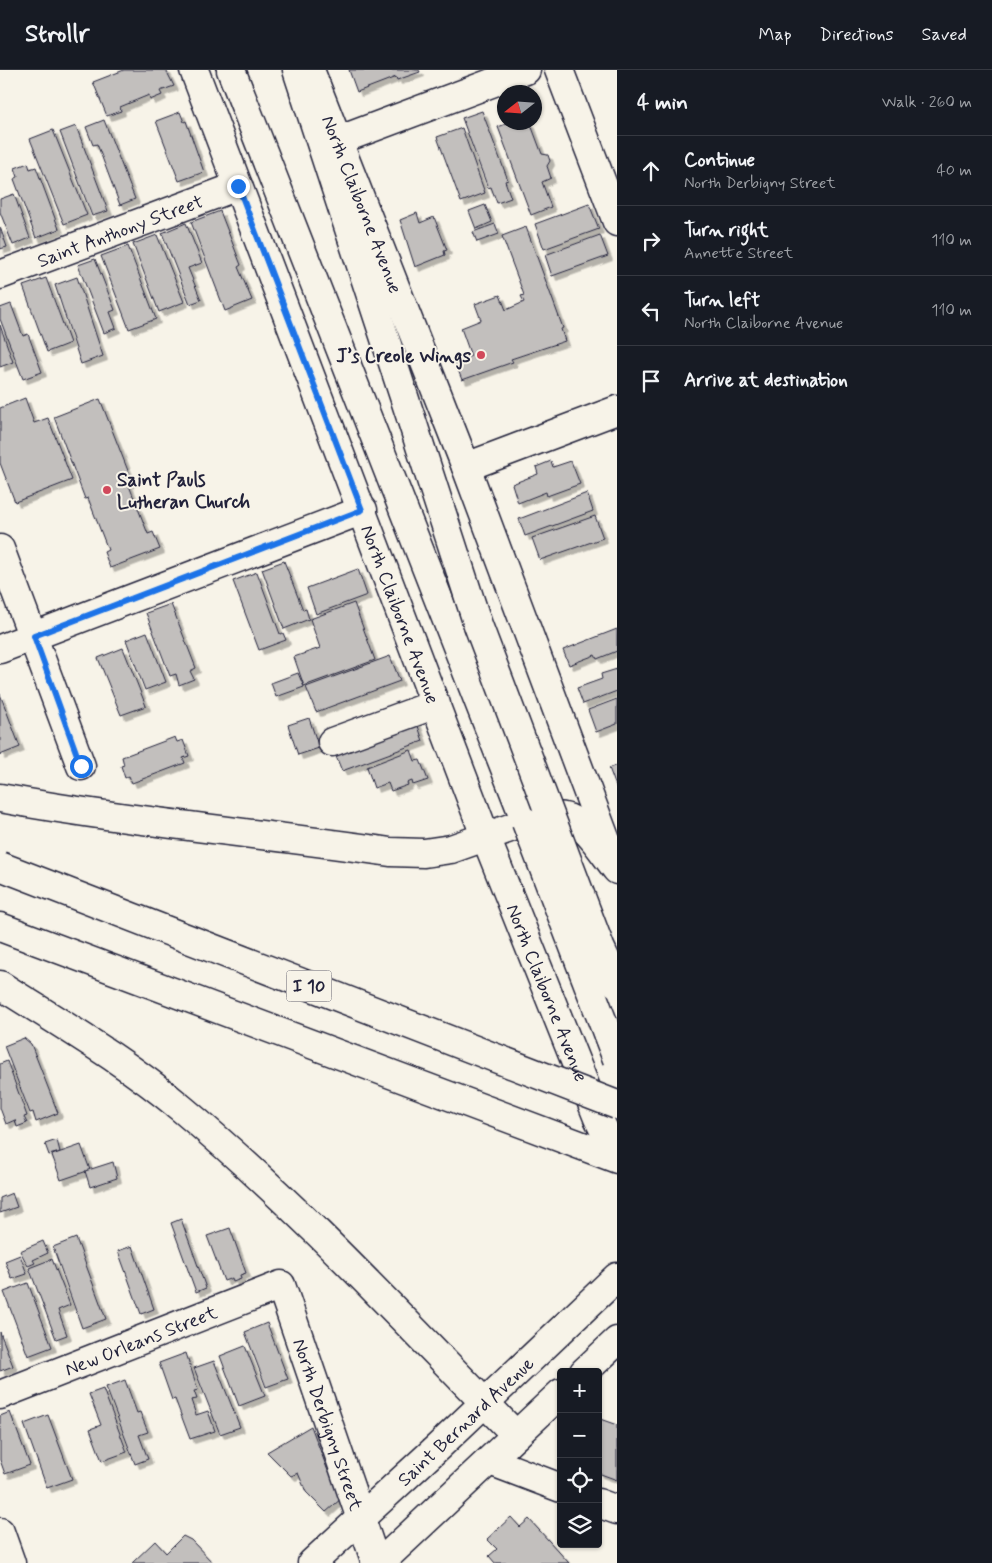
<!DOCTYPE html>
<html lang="en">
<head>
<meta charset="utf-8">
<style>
	body { margin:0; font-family:Mynerve,sans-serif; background:#242831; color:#f1f3f6 }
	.controls { position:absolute; right:15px; bottom:15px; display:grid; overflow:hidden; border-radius:5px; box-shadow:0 1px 4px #0004 }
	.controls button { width:45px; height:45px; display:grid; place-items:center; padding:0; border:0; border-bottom:1px solid #363941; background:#171b24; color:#f1f3f6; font:25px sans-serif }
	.compass { position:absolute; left:497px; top:15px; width:45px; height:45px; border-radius:50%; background:#171b24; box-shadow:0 1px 4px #0004; rotate:253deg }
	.stop { position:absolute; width:15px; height:15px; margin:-11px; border:4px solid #1a73e8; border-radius:50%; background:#fff }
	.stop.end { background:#1a73e8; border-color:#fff; box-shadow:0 1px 5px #0008 }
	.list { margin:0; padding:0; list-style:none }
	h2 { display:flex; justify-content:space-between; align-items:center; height:65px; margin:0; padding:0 20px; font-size:21px }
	h2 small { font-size:16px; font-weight:400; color:#9ea1a6 }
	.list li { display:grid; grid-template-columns:32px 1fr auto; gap:15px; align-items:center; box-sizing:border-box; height:70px; padding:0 20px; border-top:1px solid #363941 }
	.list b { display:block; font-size:19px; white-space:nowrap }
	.list p { margin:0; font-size:16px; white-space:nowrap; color:#9ea1a6 }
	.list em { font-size:16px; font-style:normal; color:#9ea1a6 }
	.icon { flex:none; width:28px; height:28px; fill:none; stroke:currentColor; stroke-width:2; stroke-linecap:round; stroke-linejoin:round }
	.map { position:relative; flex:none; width:617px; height:1493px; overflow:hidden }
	header { display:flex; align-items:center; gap:30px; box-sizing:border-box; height:70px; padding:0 25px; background:#171b24; border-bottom:1px solid #363941 }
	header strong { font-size:24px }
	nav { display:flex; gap:28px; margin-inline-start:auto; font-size:18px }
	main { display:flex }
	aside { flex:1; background:#171b24 }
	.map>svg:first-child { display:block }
	.building { fill:#c2bfbd; stroke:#22223b; filter:url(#shadow) }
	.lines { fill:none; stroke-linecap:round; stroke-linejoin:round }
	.minor-casing { stroke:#22223b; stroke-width:31 }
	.major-casing { stroke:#22223b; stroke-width:31 }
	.highway-casing { stroke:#22223b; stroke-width:31 }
	.minor { stroke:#f7f3e8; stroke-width:28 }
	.major { stroke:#f7f3e8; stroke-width:28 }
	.highway { stroke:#f7f3e8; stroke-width:28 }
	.highway-bridge-casing { stroke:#22223b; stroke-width:31; stroke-linecap:butt }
	.highway-bridge { stroke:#f7f3e8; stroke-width:28 }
	.route { stroke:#1a73e8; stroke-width:6 }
	.poi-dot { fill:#d1495b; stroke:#f7f3e8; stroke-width:2 }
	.labels { text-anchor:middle; stroke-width:4; stroke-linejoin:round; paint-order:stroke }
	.shield { fill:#f7f3e8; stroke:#62616f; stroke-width:1 }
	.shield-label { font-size:18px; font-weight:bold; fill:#22223b }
	.street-label { font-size:19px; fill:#22223b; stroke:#f7f3e8 }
	.poi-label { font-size:19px; font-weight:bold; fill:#22223b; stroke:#f7f3e8; text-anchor:end }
</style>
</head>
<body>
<header>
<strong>Strollr</strong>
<nav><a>Map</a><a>Directions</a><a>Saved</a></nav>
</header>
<main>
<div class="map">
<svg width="617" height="1493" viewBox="0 0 617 1493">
	<defs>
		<filter id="shadow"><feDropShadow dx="4.5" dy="4.5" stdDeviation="0" flood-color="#0004"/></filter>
	</defs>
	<rect width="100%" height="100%" fill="#f7f3e8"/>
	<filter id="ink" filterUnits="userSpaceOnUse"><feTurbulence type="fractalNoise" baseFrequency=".02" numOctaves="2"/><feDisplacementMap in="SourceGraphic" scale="10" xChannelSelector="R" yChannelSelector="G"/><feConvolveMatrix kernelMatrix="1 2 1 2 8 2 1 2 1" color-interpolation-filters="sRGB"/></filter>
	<g filter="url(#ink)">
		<g class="building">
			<polygon points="124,0 166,0 174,16 160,21 162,25 150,30 149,25 120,37 121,41 107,46 93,12"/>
			<polygon points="349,0 419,0 420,2 397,10 396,7 357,22"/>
			<polygon points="482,41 508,110 505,111 511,128 497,133 491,117 488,118 462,48"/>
			<polygon points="180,42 184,52 186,51 204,102 179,111 156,51"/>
			<polygon points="104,50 135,129 120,135 97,74 93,75 86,57"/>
			<polygon points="511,52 530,52 542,84 548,85 550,91 547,96 551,108 542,112 551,137 531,145 498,57"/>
			<polygon points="76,56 108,141 92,146 60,62"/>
			<polygon points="462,58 485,123 461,132 437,67"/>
			<polygon points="53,60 87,145 64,154 30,69"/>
			<polygon points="28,93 30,99 36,97 59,159 36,168 14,109 18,107 15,98"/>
			<polygon points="14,124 30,168 13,175 0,142 0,129"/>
			<polygon points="589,134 599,159 544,179 535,154"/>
			<polygon points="485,135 492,152 476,159 469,141"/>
			<polygon points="220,141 241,195 238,197 252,230 225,241 191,152"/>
			<polygon points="417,143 420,153 434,147 447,180 444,181 445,185 415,197 400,150"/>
			<polygon points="186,153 202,193 188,198 201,230 190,234 162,163"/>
			<polygon points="495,154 499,164 477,172 473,162"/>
			<polygon points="0,157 7,177 0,179"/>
			<polygon points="526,157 563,258 561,259 565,271 511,289 513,292 462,310 455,292 471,286 461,258 481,250 475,234 500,225 506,240 524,232 521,226 524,225 502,166"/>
			<polygon points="157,165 184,232 159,242 133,174"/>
			<polygon points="600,165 608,186 552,206 545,185"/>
			<polygon points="128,176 156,249 129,259 101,186"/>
			<polygon points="95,189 115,240 110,242 116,258 104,263 78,195"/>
			<polygon points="77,207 103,286 81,294 55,215"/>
			<polygon points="46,208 70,273 47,282 23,216"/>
			<polygon points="11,234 23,266 28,264 42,302 23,309 0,249 0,238"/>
			<polygon points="0,255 13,292 0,297"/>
			<polygon points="25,328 34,353 48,348 72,410 15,432 0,393 0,338"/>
			<polygon points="100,329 132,411 128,413 148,464 153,462 160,479 110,498 104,482 108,480 88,428 85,429 54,347"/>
			<polygon points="551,391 553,397 571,391 580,414 547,426 546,422 518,433 512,414 538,404 536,397"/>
			<polygon points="587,423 593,441 525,466 519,449"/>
			<polygon points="595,446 603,468 540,490 532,468"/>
			<polygon points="284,491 303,540 306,539 309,549 284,559 262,499"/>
			<polygon points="358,499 367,525 316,544 307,518"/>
			<polygon points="257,502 280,564 283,563 286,570 259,580 233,511"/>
			<polygon points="354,533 375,590 304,616 294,587 320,578 310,549"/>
			<polygon points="171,534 196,598 190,601 194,609 179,615 176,604 170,606 146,543"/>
			<polygon points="617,559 617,581 597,589 595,585 569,595 563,580"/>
			<polygon points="147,562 166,612 145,620 126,570"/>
			<polygon points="123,578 146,636 121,645 98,588"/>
			<polygon points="390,586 400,611 316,642 306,617"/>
			<polygon points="617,599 617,621 583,634 577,618 602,609 601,604"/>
			<polygon points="298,603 304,617 276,627 271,613"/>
			<polygon points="0,624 20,677 0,685"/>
			<polygon points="617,629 617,654 596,662 588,640"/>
			<polygon points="415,647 423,671 342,701 335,684"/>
			<polygon points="309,648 319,678 298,685 288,655"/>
			<polygon points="175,667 177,672 183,670 189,686 183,688 185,693 132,713 129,706 125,708 121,696 124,695 122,687"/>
			<polygon points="411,680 415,691 420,690 428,710 413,715 412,711 407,713 408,715 391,721 388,713 374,718 367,697"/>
			<polygon points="617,695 617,719 609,698"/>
			<polygon points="24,968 31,974 58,1043 36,1052 33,1042 30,1043 4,976"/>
			<polygon points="7,991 27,1046 24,1047 27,1053 17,1057 15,1050 6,1054 0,1038 0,994"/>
			<polygon points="57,1070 60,1082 49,1085 45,1074"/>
			<polygon points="81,1075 90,1100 61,1110 52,1085"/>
			<polygon points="113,1092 117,1108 90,1117 85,1101"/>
			<polygon points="12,1123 17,1137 0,1143 0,1128"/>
			<polygon points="181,1149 206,1218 196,1222 171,1153"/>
			<polygon points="230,1158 246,1203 240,1205 241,1209 233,1212 232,1208 224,1211 207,1166"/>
			<polygon points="76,1168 106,1249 82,1258 53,1177"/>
			<polygon points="43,1171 48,1183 33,1190 35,1193 28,1196 20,1181"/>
			<polygon points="132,1176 154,1239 141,1244 118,1181"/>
			<polygon points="20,1185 27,1204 12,1209 5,1191"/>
			<polygon points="52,1189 70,1235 58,1240 67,1265 56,1269 29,1198"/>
			<polygon points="28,1213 52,1277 28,1286 4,1222"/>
			<polygon points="267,1253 288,1309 266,1317 245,1262"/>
			<polygon points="0,1262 13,1296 0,1301"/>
			<polygon points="245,1276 265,1326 239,1336 220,1286"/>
			<polygon points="186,1283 198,1320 194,1321 197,1329 191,1330 196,1345 208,1341 215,1361 190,1369 175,1329 172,1330 159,1293"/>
			<polygon points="214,1291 240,1357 220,1364 194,1298"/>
			<polygon points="125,1310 137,1343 140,1342 148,1362 139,1365 148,1389 135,1394 106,1317"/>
			<polygon points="103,1319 127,1382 102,1391 90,1359 101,1355 89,1324"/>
			<polygon points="10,1342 30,1395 5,1404 0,1390 0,1346"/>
			<polygon points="48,1345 72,1409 47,1418 24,1354"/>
			<polygon points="600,1349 617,1355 617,1410 598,1403 598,1351"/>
			<polygon points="311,1356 328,1401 332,1399 342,1428 326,1442 306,1422 298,1403 291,1406 267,1382"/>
			<polygon points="511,1447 520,1457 529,1449 569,1493 495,1493 489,1486 497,1479 487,1469"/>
			<polygon points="183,1466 191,1470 213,1493 132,1493 155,1471 166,1483"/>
		</g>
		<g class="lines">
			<defs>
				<g id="minor">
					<polyline points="559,0 617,152"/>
					<polyline points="337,71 526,0"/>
					<path id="s1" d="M0 205 238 116"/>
					<polyline points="466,397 617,340"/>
					<polyline points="0,479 81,696"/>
					<polyline points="0,579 363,440"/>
					<polyline points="332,672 436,634"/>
					<polyline points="584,1302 617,1271"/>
					<path id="s2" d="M0 1325 281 1215 376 1493"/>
					<polyline points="490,1391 561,1418"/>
					<polyline points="598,1433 617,1440"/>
					<polyline points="0,1462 11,1493"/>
					<path id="s3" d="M312 1493 438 1377 617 1207"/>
					<polyline points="380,1493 561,1323"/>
				</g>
				<g id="major">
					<path id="s4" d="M194 0 486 768 598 1048 617 1086"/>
					<path id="s5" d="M310 0 466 397 614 792"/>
				</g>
				<g id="highway">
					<polyline points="231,0 526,752"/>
					<polyline points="297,0 411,348"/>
					<path d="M0 728C130 752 260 763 390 782L424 783 451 779 544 746C552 746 561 745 568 748 588 756 603 783 617 800"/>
					<polyline points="0,857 617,1089"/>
					<path d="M0 915C61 954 125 991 181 1038 301 1138 407 1254 516 1365"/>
				</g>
			</defs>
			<use href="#minor" class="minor-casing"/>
			<use href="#major" class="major-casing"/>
			<use href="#highway" class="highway-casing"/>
			<use href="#minor" class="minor"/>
			<use href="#major" class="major"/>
			<use href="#highway" class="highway"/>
			<defs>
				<g id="highway-bridge">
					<polyline points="411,348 478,555 600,877 617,914"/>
					<polyline points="526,752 617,989"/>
					<polyline points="0,796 617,1035"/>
				</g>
			</defs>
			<use href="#highway-bridge" class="highway-bridge-casing"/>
			<use href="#highway-bridge" class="highway-bridge"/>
		</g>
	</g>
	<g class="lines" filter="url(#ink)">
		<polyline class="route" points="81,696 34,566 362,440 238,116"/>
	</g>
	<g class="poi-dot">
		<circle cx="481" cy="285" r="5"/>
		<circle cx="107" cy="420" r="5"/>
	</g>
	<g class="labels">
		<rect class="shield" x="286.5" y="900.5" width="45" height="31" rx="4"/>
		<g class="shield-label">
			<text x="309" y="922">I 10</text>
		</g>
		<g class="street-label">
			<text dy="7" stroke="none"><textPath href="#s5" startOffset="144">North Claiborne Avenue</textPath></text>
			<text dy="7" stroke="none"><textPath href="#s1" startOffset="128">Saint Anthony Street</textPath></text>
			<text dy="7" stroke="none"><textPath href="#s4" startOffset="582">North Claiborne Avenue</textPath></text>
			<text dy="7" stroke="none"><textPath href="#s4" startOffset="988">North Claiborne Avenue</textPath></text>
			<text dy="7" stroke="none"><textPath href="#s2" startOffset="151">New Orleans Street</textPath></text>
			<text dy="7" stroke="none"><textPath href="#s3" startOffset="209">Saint Bernard Avenue</textPath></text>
			<text dy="7" stroke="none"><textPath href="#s2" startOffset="449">North Derbigny Street</textPath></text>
		</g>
		<g class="poi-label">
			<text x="471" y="292">J’s Creole Wings</text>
			<text x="117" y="416" text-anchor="start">Saint Pauls<tspan x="117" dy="22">Lutheran Church</tspan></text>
		</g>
	</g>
</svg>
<div class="controls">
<button>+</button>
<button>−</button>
<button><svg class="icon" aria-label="locate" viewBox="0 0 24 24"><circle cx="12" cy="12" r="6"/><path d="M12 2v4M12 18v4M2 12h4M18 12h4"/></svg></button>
<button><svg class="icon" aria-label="layers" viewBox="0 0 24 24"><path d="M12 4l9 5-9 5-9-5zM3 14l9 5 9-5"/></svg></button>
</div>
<svg class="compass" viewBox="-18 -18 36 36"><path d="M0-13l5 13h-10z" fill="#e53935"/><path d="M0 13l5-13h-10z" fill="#9ea1a6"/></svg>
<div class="stop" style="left:81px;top:696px"></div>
<div class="stop end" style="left:238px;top:116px"></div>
</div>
<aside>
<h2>4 min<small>Walk · 260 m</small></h2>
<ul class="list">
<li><svg class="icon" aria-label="ahead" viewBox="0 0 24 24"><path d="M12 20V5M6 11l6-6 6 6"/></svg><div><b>Continue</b><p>North Derbigny Street</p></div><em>40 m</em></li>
<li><svg class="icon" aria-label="right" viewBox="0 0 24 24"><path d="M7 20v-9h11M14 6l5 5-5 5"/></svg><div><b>Turn right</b><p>Annette Street</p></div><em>110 m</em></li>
<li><svg class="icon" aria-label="left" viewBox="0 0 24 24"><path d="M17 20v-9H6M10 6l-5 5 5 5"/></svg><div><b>Turn left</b><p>North Claiborne Avenue</p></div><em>110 m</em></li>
<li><svg class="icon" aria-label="arrive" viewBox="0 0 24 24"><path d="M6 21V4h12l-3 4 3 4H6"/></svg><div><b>Arrive at destination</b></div></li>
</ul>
</aside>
</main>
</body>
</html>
